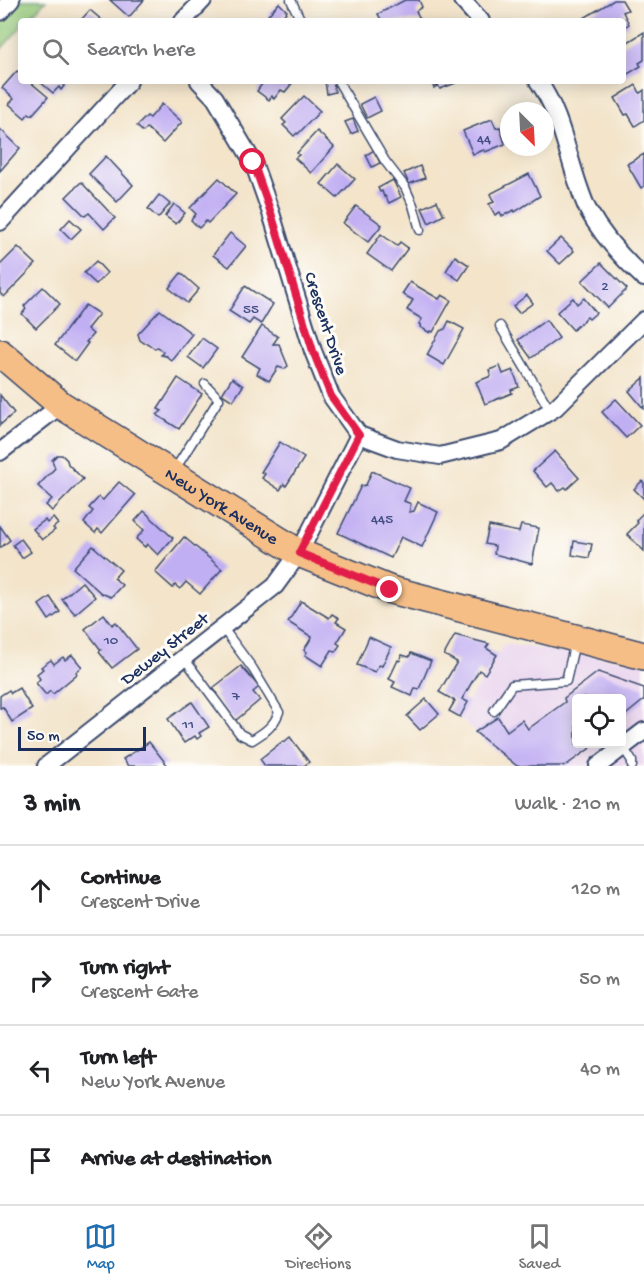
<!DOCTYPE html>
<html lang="en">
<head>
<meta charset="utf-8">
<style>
	body { margin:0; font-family:"Gochi Hand",sans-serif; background:#f6f6f6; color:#202124 }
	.controls { position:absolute; right:18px; bottom:18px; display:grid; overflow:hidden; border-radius:6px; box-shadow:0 3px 15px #0003 }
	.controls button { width:54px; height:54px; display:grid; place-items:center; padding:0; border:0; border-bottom:2px solid #e0e0e0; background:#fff; color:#202124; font:30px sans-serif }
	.compass { position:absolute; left:500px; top:102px; width:54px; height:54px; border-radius:50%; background:#fff; box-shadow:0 3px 15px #0003; rotate:156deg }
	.scale { position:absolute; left:18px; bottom:15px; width:128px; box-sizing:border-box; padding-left:6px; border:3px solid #1b2f5e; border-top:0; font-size:16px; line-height:21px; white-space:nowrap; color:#1b2f5e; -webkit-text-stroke:4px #fdfcf7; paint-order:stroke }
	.stop { position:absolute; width:18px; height:18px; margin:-14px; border:4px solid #e11d48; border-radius:50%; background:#fff }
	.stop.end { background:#e11d48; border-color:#fff; box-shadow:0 2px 6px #0008 }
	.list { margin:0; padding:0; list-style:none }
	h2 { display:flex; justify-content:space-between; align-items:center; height:78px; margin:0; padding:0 24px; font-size:26px }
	h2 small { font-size:20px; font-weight:400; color:#757577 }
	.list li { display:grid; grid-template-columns:39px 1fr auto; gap:18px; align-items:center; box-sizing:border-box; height:90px; padding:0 24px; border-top:2px solid #e0e0e0 }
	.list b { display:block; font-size:22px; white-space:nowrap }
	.list p { margin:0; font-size:20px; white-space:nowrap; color:#757577 }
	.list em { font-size:20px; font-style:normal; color:#757577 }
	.icon { flex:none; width:33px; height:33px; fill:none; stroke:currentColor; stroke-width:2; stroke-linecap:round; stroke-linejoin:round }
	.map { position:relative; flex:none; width:644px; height:766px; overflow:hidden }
	.search { position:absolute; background:#fff; box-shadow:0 3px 15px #0003; left:18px; right:18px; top:18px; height:66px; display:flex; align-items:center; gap:15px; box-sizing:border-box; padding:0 21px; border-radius:6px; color:#757577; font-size:22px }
	.sheet { height:438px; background:#fff }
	nav { display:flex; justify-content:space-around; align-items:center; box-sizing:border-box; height:84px; border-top:2px solid #e0e0e0; background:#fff; font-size:16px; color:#757577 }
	nav a { display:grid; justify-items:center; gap:3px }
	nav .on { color:#1f6fb2 }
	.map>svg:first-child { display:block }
	.built { fill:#e8d2ee; fill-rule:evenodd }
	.green { fill:#95c97a; stroke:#587c6c; stroke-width:1.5 }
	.building { fill:#c1aff3 }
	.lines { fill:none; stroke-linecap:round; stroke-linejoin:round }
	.lane-casing { stroke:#3b4a6e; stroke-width:11 }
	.street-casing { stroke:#3b4a6e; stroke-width:20 }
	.primary-casing { stroke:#3b4a6e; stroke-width:30 }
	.lane { stroke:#fff; stroke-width:8 }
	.street { stroke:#fff; stroke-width:16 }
	.primary { stroke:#f6be87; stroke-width:27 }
	.route { stroke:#e11d48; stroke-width:8 }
	.labels { text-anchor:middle; stroke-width:6; stroke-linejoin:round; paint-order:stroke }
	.number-label { font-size:15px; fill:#444f83 }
	.street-label { font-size:18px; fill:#1b2f5e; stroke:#fdfcf7 }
</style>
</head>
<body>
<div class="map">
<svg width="644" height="766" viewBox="0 0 644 766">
	<rect width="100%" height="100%" fill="#fdfcf7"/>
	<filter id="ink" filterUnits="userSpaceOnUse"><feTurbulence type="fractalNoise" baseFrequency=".0167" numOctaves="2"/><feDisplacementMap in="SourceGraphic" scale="12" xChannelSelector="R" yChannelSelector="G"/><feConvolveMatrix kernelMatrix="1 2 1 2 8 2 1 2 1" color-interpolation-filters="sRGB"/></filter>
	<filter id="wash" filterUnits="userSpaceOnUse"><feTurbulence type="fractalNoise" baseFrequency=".008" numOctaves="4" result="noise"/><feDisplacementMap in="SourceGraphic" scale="24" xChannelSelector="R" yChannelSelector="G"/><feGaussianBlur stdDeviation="1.35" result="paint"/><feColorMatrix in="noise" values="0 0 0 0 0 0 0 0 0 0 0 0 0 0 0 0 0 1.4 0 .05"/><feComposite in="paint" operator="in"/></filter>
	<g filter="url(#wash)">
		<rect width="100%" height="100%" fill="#f3e4ca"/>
		<path class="built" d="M504 644 644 662V766H515L458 717ZM576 698H622V744H576Z"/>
		<polygon class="green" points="0,0 46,0 27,21 21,21 21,27 0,50"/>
		<g id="blocks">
			<g class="building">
				<polygon points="110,0 144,0 129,17"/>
				<polygon points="405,0 419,0 422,7 416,11 421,21 382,21 378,14"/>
				<polygon points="614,0 622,0 628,10 623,12 629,24 623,28 623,21 579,21"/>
				<polygon points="279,3 287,11 278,21 274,21 268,15"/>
				<polygon points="90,10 103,21 80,21"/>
				<polygon points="644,32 644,60 639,63 641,66 623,77 623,45"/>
				<polygon points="17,71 21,74 21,81 29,81 48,97 32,115 29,113 25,118 9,104 14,99 2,88"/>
				<polygon points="39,81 68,81 61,90 59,87 53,93"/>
				<polygon points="264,81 294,81 285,92 281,90 274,99 272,96 269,100 257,91"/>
				<polygon points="325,81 333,81 335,92 327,94"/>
				<polygon points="431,81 461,81 440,89 438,85 434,88"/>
				<polygon points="636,85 640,93 644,90 644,120 635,126 628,114 625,115 615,98"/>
				<polygon points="304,96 320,111 298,134 297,133 294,136 283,125 286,123 282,119"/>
				<polygon points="374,97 381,111 367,118 360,104"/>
				<polygon points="162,104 182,122 163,143 147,128 143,132 137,126 147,116 150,118"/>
				<polygon points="353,119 358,131 351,134 345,122"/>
				<polygon points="492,119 496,128 500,127 505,144 485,152 484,150 473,154 463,131"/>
				<polygon points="0,129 20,148 0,171"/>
				<polygon points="317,131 334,147 311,173 295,158 299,155 297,153"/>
				<polygon points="374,150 380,163 372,167 366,155"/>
				<polygon points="644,154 644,186 641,188 627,164"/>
				<polygon points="106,156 133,185 117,202 89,174"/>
				<polygon points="338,164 355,179 337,198 321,184"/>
				<polygon points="420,166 425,178 409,184 404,173"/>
				<polygon points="529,174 540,196 515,212 514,210 502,216 500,212 495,215 489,204 494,202 490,194"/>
				<polygon points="219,178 236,194 208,223 206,221 199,228 191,220 196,214 190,208"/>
				<polygon points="393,180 401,197 389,203 385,196 384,197 382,191 380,192 378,188"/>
				<polygon points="81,182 115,218 104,229 89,213 85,216 66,197"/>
				<polygon points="159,195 170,204 158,218 148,209"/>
				<polygon points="437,201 444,215 429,223 422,208"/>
				<polygon points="174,204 185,213 176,224 165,216"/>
				<polygon points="356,206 382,225 368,242 343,223"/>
				<polygon points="70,219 81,229 71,239 61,229"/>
				<polygon points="230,233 246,246 229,267 213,255"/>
				<polygon points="381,234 397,246 400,242 408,248 391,271 367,254"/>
				<polygon points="561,238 574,251 560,264 547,251"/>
				<polygon points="18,247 36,264 4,297 0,293 0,265"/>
				<polygon points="455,256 469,265 459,280 446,271"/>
				<polygon points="96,261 107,273 96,284 84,273"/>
				<polygon points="601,263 627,289 608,308 582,281"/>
				<polygon points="181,273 199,289 187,303 169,288"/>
				<polygon points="410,282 439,299 442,295 451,300 433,332 431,331 430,333 420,327 421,325 419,324 422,319 407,310 413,300 402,294"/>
				<polygon points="245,286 273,304 261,324 253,319 249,324 229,311"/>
				<polygon points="43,287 60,304 36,328 22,314 26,309 24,306"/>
				<polygon points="527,295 533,303 519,313 513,306"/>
				<polygon points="573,298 577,304 584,298 596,313 589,319 587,317 573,330 557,312"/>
				<polygon points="85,305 99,314 87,329 93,334 86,342 88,343 75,361 55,345"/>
				<polygon points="160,310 192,334 171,360 166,356 161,355 163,352 157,347 155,349 147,343 144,343 140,340 138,334"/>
				<polygon points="546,320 559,338 531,358 518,340"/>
				<polygon points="449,321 464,329 444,365 427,355 440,331 445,329"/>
				<polygon points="262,326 278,337 273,344 279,344 288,366 284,369 278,367 269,381 257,374 260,368 242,357"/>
				<polygon points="202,338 217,349 203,368 188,357"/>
				<polygon points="500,366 503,374 513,370 519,387 511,390 512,393 485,404 476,382 491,376 489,370"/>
				<polygon points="178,378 202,394 179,429 157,415 162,411 158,409"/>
				<polygon points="232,378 243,386 233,401 222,394"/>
				<polygon points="644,378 644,409 629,391"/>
				<polygon points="0,395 14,413 0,425"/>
				<polygon points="616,399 640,425 626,438 602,412"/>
				<polygon points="280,442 304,458 286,486 284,484 280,490 262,478 265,474 261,472"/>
				<polygon points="555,451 579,478 567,489 565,487 559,491 552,483 547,487 533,471"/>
				<polygon points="57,455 62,455 67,460 68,464 83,479 52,511 46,505 52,499 38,486 55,468 52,460"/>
				<polygon points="372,471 410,488 404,501 411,504 409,512 414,511 418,502 438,512 422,547 401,537 391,558 338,533 361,486 366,485"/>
				<polygon points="642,481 644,483 644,499 634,489"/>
				<polygon points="119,482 135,495 102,533 98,529 95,533 84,523 93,511 89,508 99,497 103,500"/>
				<polygon points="144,511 173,538 158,555 147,544 145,547 136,539 144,530 135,521"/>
				<polygon points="644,512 644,551 627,534 638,523 636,520"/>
				<polygon points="53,518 58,524 53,528 55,530 42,540 33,529 45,520 47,523"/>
				<polygon points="521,525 539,528 532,564 494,554 495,546 485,544 489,526 519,532"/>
				<polygon points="0,526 10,540 0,548"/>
				<polygon points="184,537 222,569 200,594 186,582 180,589 175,585 173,588 155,572"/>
				<polygon points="21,539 31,552 22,558 13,545"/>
				<polygon points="574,541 592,544 589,558 572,555"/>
				<polygon points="93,546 121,570 114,578 122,585 111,597 101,593 73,568"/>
				<polygon points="82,582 95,597 75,614 62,599"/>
				<polygon points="50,597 60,612 49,620 39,605"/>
				<polygon points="301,601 329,618 332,614 339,618 336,622 346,628 337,643 340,645 335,652 332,650 322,666 305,655 307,652 304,650 312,637 288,622"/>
				<polygon points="104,614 112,625 116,622 137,649 112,668 99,652 101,650 85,629"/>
				<polygon points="455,635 489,644 486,648 497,655 485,674 479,670 462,699 468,702 460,717 449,711 455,701 439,692 457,662 444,655"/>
				<polygon points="369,637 391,647 382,666 379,665 375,672 357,665"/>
				<polygon points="411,653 431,661 419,689 415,688 412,696 392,687 395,682 389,679 398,660 400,661 402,655 409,657"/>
				<polygon points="72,655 82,667 76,672 77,674 53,694 50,691 46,695 36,683 40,679 37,674 43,669 41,667 51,660 54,664 63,657 65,660"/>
				<polygon points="241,666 259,687 253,692 260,700 235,721 215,697 217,693 213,688"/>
				<polygon points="598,672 644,688 644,700 622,718 622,698 576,698 576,744 596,744 565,766 517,766 475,732 498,717 507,731 522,720 528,729 565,702 564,698"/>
				<polygon points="19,688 32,709 12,722 3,707 0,708 0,696 9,690 11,693"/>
				<polygon points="426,699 439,714 420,730 407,716"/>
				<polygon points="192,702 209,727 199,733 201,736 197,739 195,736 184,743 168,719"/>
				<polygon points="290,737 309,762 304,766 265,766 260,759 283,741 284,742"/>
				<polygon points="149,742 168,766 128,766 123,759"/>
			</g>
		</g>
	</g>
	<g filter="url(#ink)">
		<use href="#blocks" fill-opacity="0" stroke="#3b4a6e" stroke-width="1.5"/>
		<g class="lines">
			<defs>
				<g id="lane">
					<polyline points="291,0 301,21"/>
					<polyline points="338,81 385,161 405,187 413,205 420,230"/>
					<polyline points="500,326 550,410"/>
					<polyline points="174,471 219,399 205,384"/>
					<path d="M184 658 240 734 252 740C265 732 274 726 279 712L253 669 222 627"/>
					<polyline points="494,711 512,685 566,681 575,642"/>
					<polyline points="623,747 632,761 632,766"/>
				</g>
				<g id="street">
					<polyline points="462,0 481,21"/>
					<polyline points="0,12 11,0"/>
					<polyline points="183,21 203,0"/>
					<polyline points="199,81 215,98 253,162 271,213 313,351 331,396 359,435 397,449 440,456 501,441 555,408 644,320"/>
					<path d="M538 81C560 112 566 149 578 184 581 193 584 202 588 210 602 235 623 259 644 278"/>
					<polyline points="0,222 129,81"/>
					<polyline points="0,452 61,405"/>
					<polyline points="46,766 275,586 299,553 359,435"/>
					<polyline points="598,766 644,731"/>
				</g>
				<g id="primary">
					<path id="s1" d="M0 353 61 405 299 553 391 590 644 656"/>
				</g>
			</defs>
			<use href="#lane" class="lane-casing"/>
			<use href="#street" class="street-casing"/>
			<use href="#primary" class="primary-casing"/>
			<use href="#lane" class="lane"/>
			<use href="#street" class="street"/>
			<use href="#primary" class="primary"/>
		</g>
	</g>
	<g class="lines" filter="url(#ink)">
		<polyline class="route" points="253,162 271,213 313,351 331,396 359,435 299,553 390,590"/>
	</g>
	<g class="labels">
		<g class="number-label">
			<text x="484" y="143">44</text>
			<text x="605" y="290">2</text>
			<text x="251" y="313">55</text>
			<text x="382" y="523">445</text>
			<text x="111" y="644">10</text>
			<text x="236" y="700">7</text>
			<text x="188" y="728">11</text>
		</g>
		<g class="street-label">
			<text transform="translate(327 323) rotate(72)" y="6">Crescent Drive</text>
			<text dy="6" stroke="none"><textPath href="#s1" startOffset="270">New York Avenue</textPath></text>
			<text transform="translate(164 648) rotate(-38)" y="6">Dewey Street</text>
		</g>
	</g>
</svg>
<div class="controls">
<button><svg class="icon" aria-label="locate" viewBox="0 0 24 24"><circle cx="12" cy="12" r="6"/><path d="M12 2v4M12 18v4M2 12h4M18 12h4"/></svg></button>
</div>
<svg class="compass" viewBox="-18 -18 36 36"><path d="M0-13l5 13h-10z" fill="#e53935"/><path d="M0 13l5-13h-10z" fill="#757577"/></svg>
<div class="scale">50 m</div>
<div class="stop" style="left:253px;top:162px"></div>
<div class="stop end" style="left:390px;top:590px"></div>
<div class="search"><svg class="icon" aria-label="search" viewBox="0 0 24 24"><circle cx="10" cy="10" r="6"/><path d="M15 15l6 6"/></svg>Search here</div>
</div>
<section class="sheet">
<h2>3 min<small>Walk · 210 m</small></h2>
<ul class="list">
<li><svg class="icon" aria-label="ahead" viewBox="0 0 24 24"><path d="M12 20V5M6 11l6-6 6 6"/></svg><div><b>Continue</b><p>Crescent Drive</p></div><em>120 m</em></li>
<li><svg class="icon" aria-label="right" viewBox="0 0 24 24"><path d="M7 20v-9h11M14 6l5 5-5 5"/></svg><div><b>Turn right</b><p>Crescent Gate</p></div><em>50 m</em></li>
<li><svg class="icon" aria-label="left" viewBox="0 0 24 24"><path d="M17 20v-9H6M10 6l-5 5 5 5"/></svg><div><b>Turn left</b><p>New York Avenue</p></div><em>40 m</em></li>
<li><svg class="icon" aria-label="arrive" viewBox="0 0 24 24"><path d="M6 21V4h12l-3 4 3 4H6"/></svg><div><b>Arrive at destination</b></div></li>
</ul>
</section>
<nav>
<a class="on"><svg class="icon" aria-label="map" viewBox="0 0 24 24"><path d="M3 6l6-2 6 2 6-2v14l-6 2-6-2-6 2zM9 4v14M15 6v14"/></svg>Map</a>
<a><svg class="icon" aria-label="directions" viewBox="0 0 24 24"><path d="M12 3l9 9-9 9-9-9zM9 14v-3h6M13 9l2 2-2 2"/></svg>Directions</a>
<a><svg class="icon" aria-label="saved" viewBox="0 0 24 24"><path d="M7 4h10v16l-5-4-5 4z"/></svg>Saved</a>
</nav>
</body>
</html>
